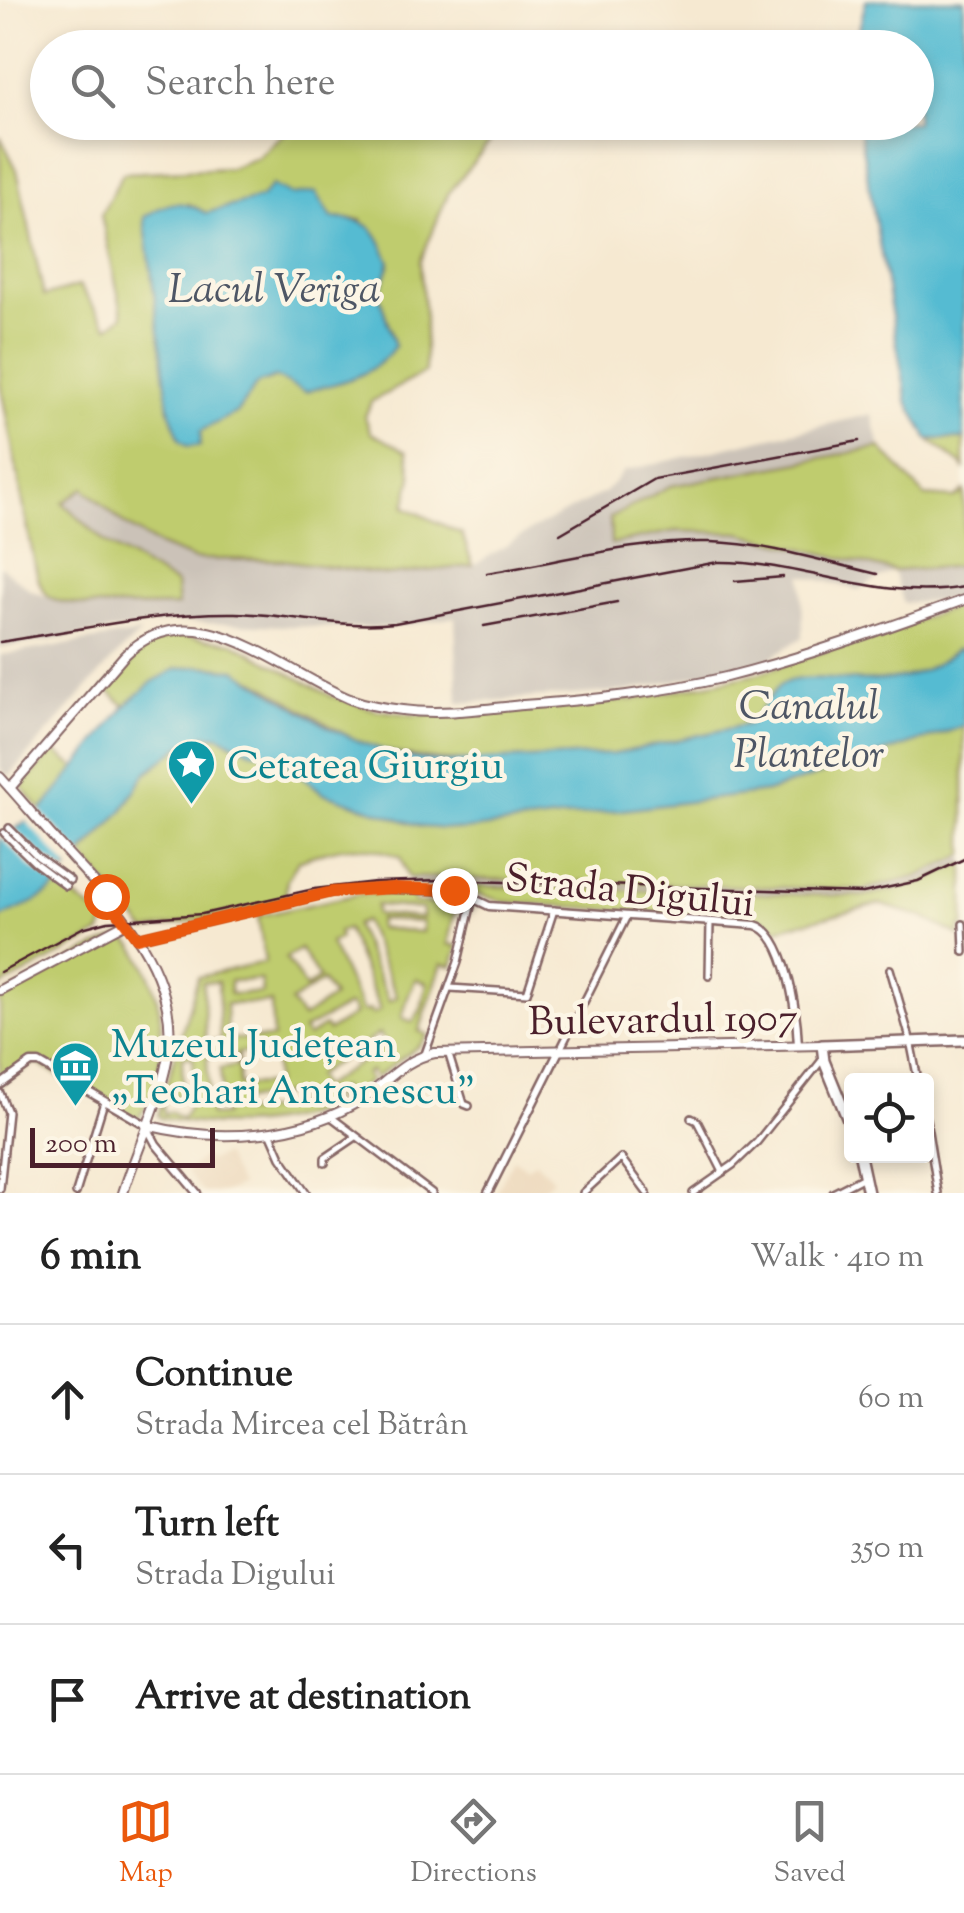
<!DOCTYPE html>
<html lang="en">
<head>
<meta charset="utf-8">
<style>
	body { margin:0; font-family:"Sorts Mill Goudy",serif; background:#f6f6f6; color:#222 }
	.controls { position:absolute; right:30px; bottom:30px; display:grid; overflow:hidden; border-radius:10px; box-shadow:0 5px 15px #0003 }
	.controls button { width:90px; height:90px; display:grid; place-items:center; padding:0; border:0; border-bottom:2px solid #e0e0e0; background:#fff; color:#222; font:50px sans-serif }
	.scale { position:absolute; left:30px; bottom:25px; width:185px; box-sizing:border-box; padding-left:10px; border:5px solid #4a1f2b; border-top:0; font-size:28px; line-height:35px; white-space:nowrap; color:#4a1f2b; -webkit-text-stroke:8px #fcf5e5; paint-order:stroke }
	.stop { position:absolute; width:30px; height:30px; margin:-22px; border:8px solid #ea580c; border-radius:50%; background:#fff }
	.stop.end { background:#ea580c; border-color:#fff; box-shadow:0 2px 10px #0008 }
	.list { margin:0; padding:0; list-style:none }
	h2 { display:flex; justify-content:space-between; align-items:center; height:130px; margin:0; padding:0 40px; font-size:42px }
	h2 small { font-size:32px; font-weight:400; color:#767676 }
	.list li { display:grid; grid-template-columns:65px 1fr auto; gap:30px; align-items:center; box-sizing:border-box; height:150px; padding:0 40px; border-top:2px solid #e0e0e0 }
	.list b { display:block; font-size:38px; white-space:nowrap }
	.list p { margin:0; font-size:32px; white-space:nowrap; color:#767676 }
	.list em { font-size:32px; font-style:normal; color:#767676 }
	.icon { flex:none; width:55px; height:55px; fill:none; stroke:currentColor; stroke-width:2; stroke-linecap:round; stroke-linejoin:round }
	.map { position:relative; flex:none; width:964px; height:1193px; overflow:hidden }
	.search { position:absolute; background:#fff; box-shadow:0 5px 15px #0003; left:30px; right:30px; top:30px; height:110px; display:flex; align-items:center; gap:25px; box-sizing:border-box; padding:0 35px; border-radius:55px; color:#767676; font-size:38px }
	.sheet { height:580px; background:#fff }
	nav { display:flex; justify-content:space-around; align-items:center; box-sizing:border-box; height:140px; border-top:2px solid #e0e0e0; background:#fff; font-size:28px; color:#767676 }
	nav a { display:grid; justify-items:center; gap:5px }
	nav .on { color:#ea580c }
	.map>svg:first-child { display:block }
	.built { fill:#ecd7ba }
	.industrial { fill:#cbc2b8 }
	.green { fill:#bfcc6e; stroke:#84764c; stroke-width:2.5; fill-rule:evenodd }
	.water { fill:#54bbd2; stroke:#4f6d7e; stroke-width:2.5 }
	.pier { fill:#f6e9d1 }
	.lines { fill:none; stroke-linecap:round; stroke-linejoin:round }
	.minor-casing { stroke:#866665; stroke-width:10 }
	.tertiary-casing { stroke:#866665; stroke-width:11 }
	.secondary-casing { stroke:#866665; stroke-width:12 }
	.primary-casing { stroke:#866665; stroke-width:14 }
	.minor { stroke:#fff; stroke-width:5 }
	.tertiary { stroke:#fff; stroke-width:6 }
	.secondary { stroke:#fff; stroke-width:8 }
	.primary { stroke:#fff; stroke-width:9 }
	.rail { stroke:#4a1f2b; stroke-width:2.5 }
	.route { stroke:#ea580c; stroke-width:12 }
	.labels { text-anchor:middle; stroke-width:9; stroke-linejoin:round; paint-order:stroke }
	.culture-label { font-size:40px; fill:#0d838f; stroke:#fcf5e5; text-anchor:start }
	.street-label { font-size:40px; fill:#4a1f2b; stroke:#fcf5e5 }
	.water-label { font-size:42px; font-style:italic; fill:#4e5665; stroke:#fcf5e5 }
</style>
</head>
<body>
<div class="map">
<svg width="964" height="1193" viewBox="0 0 964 1193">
	<rect width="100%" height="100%" fill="#fcf5e5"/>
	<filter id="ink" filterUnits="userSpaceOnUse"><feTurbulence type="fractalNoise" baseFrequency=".01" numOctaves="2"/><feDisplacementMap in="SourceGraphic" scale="20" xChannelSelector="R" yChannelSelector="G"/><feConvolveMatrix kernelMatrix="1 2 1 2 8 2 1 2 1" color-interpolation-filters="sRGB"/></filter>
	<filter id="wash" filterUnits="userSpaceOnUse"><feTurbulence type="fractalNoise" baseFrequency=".0048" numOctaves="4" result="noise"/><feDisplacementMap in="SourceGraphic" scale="40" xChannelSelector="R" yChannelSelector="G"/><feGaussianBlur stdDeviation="2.25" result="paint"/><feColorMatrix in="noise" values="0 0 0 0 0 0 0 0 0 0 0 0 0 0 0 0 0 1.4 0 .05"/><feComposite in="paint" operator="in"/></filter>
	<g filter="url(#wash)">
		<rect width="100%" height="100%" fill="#f6e9d1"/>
		<g class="built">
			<polygon points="224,1155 240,1186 223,1193 203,1193 186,1172 203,1157 209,1161"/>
			<polygon points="513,1159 527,1168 536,1161 553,1179 542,1190 544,1193 496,1193"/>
		</g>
		<g class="industrial">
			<polygon points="872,414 880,447 670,486 611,544 675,531 740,533 894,571 964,566 964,599 903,603 893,571 858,590 802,575 803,637 767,660 627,691 458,703 455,617 394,627 348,628 171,622 0,648 0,566 32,591 53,599 176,584 107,544 63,503 84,488 124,524 194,559 282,560 388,575 473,566 533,529 605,492 624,471"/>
			<polygon points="141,633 115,657 8,777 0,768 0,655"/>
			<polygon points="964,855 964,863 937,878 862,896 409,884 408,877 917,877"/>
		</g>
		<g class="green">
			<path d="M337 123H505L448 194 420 262 425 318V372L371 402 365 417 371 433 407 451 412 478 405 507 462 534 473 566 388 575 282 560 194 559 160 546 124 524 84 488 63 503 107 544 176 584 178 606C149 606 72 611 50 597 39 589 37 574 34 561L0 383V136L17 170 44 296 79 286 108 327 123 316 101 215 123 173 230 168 257 158 286 131ZM272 185 332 218 361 220 390 262 379 294 395 346 257 383 237 412 200 431 189 204 206 213 261 198Z"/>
			<polygon points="928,439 964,439 964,468 962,465"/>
			<polygon points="880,447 925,496 955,498 964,491 964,566 894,571 740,533 675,531 611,544 610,518 670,486"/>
			<path d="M964 604V651L956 649 944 661 903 680 774 692 761 715 749 724C705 734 659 748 614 754 581 758 547 757 514 759 462 762 413 763 363 743 320 726 255 670 214 667 186 664 146 688 125 706L105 688 144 648 159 639 176 635 233 643 332 696 376 710 415 715 631 700 759 673Z"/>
			<path d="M964 726V855L917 877 862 890 408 877 400 857C358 841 340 846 298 861L287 880 285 901 146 931 82 855 123 810 146 773 181 746 205 735 219 736 230 742 276 755 323 793 423 827 767 792Z"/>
			<polygon points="53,750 77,769 41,811 22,787"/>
			<polygon points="964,863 964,927 960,927 960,936 922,917 879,904 777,929 764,921 504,902 458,888 409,884 862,896 919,884"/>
			<polygon points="58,886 106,919 101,933 0,987 0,918"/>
			<path d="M414 893V903L453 904 455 895 467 901 456 902 448 944 458 946 452 966 442 964 419 1031 428 1035 420 1045 375 1078 371 1071 366 1074 370 1081 347 1097 340 1087 335 1091 341 1101 338 1102 329 1091 325 1095 333 1105C280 1129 216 1128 160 1118L158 1115 198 977 265 962 258 916 359 894ZM376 905 422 909V918L376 914ZM379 919 422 922V932L378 928ZM364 921 397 997 389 1001 355 925ZM347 929 380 1010 372 1014 370 1010 363 1012 330 943 340 938 338 932ZM300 949 319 978 306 988 286 958ZM416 979 427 983 421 1009 413 1022 402 1018 409 993ZM261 980 262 993 230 994V981ZM322 981 333 997 302 1018 291 1002ZM203 982H218L220 1041H206ZM271 1003 273 1038 227 1039 226 1004ZM349 1005 355 1014 328 1031 324 1026 308 1037 303 1030ZM379 1034 387 1045 322 1087 316 1076ZM275 1052V1084L239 1085 238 1053ZM236 1055V1066L220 1069 224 1115 210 1116 207 1057ZM182 1057H193L194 1089H183ZM295 1092 300 1097 297 1105 246 1113 241 1108 244 1100ZM176 1095 184 1098 189 1106 182 1119 170 1112 164 1114 163 1100Z"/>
			<path d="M120 937C131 940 136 948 141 958 168 1003 170 1078 137 1120L35 1062 0 1085V997L93 948Z"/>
		</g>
		<g class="water">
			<polygon points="866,0 964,0 964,439 928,439 907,401 858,123 916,122 916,48 855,47"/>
			<path d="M272 185 292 195 316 192 332 218C372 221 374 225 390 262L379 295 395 346C372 379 341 381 305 392L275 377 257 384 237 412 201 431 200 446H188L180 440 169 409 144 217C170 201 178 198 206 213L261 198Z"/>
			<path d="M957 649 964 651V726L767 792 463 830 423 827 323 793 276 755 251 751 219 736 205 735 181 746 146 773 123 810 69 867C61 895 24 906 0 918V840L41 811 125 706 152 682 176 669 199 666 236 670 328 727 363 743 404 757 442 762 615 754 749 724C762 714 771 689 784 683 797 677 818 678 831 679 882 683 917 683 957 649Z"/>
		</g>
		<g class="pier">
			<polygon points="38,808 85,859 73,873 24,819"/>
			<polygon points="12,826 42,855 72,876 62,889 30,867 0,836"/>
		</g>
	</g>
	<g filter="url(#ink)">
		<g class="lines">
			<defs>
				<g id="minor">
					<polyline points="9,828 38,857 70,880"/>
					<polyline points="4,833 34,862 66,886"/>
					<polyline points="963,924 964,952"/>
					<polyline points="890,969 909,1035 918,1080"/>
					<polyline points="709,976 710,922"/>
					<polyline points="450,988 527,993 554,910"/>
					<polyline points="560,1050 627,916"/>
					<polyline points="448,1052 464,1104 469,1106"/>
					<polyline points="425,1054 458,962 473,898"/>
					<polyline points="0,1093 8,1112 0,1189"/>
					<polyline points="330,1116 432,1193"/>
					<polyline points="691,1118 697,1121 723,1172"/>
					<polyline points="926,1119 938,1193"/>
					<polyline points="270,1132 281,1157 306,1193"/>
					<polyline points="325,1163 325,1158 356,1137"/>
					<polyline points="76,1193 104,1102"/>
					<polyline points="583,1193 621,1158 647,1193"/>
					<polyline points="693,1193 733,1165 757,1142 822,1060"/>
					<polyline points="833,1193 866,1176"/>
				</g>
				<g id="tertiary">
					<path d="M137 938 332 892 369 888 458 891 489 906 755 925C787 933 797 1016 798 1045"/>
					<polyline points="0,1085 31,1063 39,1063 146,1125 156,1144 197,1193"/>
					<polyline points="488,1193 559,1051"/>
				</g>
				<g id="secondary">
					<path d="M0 777C21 800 40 823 61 846 111 901 177 966 169 1048 163 1096 138 1146 123 1193"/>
					<path d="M10 788 124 656C193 587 281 671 350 699 367 705 385 708 402 710 442 715 483 709 523 705 591 700 659 693 726 677 806 657 886 628 964 600"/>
					<polyline points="0,990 126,923"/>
					<path d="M146 1125C216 1143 302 1139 364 1098 387 1082 406 1058 435 1053L822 1045"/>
				</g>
				<g id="primary">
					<polyline points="852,1130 824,1061 822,1045 964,1040"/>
					<polyline points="860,1156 868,1193"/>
				</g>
			</defs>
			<use href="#minor" class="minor-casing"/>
			<use href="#tertiary" class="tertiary-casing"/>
			<use href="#secondary" class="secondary-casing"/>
			<use href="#primary" class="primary-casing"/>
			<use href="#minor" class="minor"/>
			<use href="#tertiary" class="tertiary"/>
			<use href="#secondary" class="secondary"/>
			<use href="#primary" class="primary"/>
			<g class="rail">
				<polyline points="560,534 654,479 859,441"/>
				<path d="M487 573C558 562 638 540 710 542 766 543 822 561 877 574"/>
				<polyline points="735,581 783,577"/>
				<polyline points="484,626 617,602"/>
				<path d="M0 642C77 630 157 612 235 613 289 614 341 629 395 623L718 562C801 561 879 603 964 587"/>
				<polyline points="0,972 82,928 108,921 202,914 314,889 375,882 441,880 863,893 918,881 964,859"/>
			</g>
		</g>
	</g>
	<g class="lines" filter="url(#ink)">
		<polyline class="route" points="106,896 137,938 332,892 393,888 454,890"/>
	</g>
	<defs>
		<symbol id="sight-pin" viewBox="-11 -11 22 30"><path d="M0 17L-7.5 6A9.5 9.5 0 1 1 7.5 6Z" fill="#0f9aa8" stroke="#fcf5e5"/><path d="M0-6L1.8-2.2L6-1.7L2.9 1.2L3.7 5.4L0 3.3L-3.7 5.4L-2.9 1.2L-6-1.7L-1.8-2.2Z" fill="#fff"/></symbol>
		<symbol id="museum-pin" viewBox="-11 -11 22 30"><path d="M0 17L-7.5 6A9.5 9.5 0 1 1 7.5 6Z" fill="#0f9aa8" stroke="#fcf5e5"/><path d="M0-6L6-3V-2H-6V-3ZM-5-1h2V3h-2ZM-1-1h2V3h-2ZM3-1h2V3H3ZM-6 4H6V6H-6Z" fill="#fff"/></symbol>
	</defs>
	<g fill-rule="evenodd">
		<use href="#sight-pin" x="164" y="736" width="55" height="75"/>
		<use href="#museum-pin" x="48" y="1038" width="55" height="75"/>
	</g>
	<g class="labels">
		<g class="culture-label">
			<text x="227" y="778">Cetatea Giurgiu</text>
			<text x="111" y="1057">Muzeul Județean<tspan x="111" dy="46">„Teohari Antonescu”</tspan></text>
		</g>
		<g class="street-label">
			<text transform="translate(630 889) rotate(6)" y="14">Strada Digului</text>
			<text transform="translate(663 1018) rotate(-1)" y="14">Bulevardul 1907</text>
		</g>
		<g class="water-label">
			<text x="274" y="302">Lacul Veriga</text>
			<text x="809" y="719">Canalul<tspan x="809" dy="48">Plantelor</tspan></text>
		</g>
	</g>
</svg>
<div class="controls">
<button><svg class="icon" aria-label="locate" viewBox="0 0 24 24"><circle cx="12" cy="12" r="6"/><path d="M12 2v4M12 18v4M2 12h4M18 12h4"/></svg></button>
</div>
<div class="scale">200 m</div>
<div class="stop" style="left:106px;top:896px"></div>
<div class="stop end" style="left:454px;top:890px"></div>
<div class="search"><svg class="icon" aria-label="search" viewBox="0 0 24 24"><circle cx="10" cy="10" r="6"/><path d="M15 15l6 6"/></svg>Search here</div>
</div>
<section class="sheet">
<h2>6 min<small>Walk · 410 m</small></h2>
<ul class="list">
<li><svg class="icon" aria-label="ahead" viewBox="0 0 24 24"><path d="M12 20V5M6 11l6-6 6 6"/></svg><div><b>Continue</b><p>Strada Mircea cel Bătrân</p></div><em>60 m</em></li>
<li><svg class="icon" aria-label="left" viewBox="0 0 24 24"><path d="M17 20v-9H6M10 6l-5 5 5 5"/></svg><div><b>Turn left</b><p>Strada Digului</p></div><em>350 m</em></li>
<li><svg class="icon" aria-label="arrive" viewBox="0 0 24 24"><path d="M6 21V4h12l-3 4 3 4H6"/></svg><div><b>Arrive at destination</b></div></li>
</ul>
</section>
<nav>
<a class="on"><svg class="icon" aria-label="map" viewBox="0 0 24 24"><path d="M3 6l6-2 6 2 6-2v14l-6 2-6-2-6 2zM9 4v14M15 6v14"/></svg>Map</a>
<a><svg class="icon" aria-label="directions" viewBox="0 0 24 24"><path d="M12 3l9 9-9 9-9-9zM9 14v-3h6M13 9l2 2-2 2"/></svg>Directions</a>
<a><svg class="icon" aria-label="saved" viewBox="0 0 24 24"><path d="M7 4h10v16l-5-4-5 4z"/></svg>Saved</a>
</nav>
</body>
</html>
